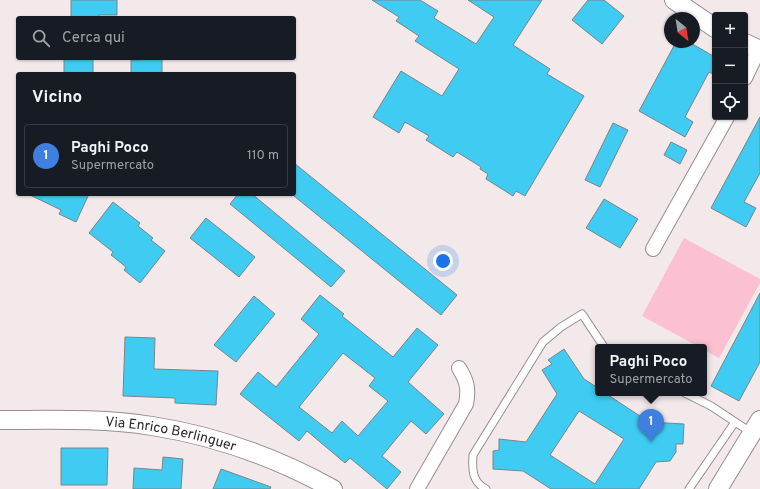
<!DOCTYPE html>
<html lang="it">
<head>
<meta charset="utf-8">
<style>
	body { margin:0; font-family:Overpass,sans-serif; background:#20242c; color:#f1f3f6 }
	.controls { position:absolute; right:12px; top:12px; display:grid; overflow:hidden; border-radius:4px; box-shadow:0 1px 3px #0004 }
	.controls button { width:36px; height:36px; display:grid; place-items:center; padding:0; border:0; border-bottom:1px solid #363941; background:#171b24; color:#f1f3f6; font:20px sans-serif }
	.compass { position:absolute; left:664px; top:12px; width:36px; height:36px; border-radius:50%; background:#171b24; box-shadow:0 1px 3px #0004; rotate:150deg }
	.you { position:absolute; left:443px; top:261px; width:14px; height:14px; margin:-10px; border:3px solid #fff; border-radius:50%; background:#1a73e8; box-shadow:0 0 0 6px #1a73e833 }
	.badge { display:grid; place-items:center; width:26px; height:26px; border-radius:50%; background:#95b4be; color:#fff; font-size:13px; font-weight:700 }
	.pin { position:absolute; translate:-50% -33px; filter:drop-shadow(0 1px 2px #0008) }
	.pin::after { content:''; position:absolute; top:21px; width:14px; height:12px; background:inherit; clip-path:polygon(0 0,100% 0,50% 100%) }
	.popup { position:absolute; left:595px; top:344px; width:112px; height:52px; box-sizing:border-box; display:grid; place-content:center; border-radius:4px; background:#171b24; filter:drop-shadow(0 1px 3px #0005); font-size:13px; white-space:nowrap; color:#9ea1a6 }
	.popup b { font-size:15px; color:#f1f3f6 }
	.popup::after { content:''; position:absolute; left:50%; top:100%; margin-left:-8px; border:8px solid transparent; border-top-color:#171b24 }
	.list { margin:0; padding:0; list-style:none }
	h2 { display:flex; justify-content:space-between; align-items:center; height:52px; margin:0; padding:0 16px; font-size:17px }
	h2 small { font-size:13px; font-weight:400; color:#9ea1a6 }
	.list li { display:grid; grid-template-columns:26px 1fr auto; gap:12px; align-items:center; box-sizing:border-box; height:64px; margin:0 8px 8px; padding:0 8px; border:1px solid #363941; border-radius:4px }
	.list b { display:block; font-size:15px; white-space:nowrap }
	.list p { margin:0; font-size:13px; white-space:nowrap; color:#9ea1a6 }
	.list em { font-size:13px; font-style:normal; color:#9ea1a6 }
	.icon { flex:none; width:22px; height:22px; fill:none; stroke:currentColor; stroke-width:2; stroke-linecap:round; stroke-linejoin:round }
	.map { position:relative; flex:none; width:760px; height:489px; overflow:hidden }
	.search { position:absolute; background:#171b24; box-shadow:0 1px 3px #0004; left:16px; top:16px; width:280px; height:44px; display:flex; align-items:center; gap:10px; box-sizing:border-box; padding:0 14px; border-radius:4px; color:#9ea1a6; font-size:15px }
	.panel { position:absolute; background:#171b24; box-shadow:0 1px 3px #0004; left:16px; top:72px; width:280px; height:124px; border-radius:4px }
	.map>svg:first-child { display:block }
	.green { fill:#fbc1d0 }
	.building { fill:#40ccf2; stroke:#7c8487; fill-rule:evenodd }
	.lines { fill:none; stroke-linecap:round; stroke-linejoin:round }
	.service-casing { stroke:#968d8f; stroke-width:9 }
	.minor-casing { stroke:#968d8f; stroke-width:16 }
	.tertiary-casing { stroke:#968d8f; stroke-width:20 }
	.service { stroke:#fff; stroke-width:7 }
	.minor { stroke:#fff; stroke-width:14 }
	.tertiary { stroke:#fff; stroke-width:18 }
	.labels { text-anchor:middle; stroke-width:3; stroke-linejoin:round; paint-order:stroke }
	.street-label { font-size:14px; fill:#2c292a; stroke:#f3e9eb }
</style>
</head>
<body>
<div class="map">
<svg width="760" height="489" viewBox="0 0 760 489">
	<rect width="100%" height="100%" fill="#f3e9eb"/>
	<polygon class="green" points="684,238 760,279 760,283 719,358 704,350 704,347 699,347 642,316"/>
	<g class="building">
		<polygon points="71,0 117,0 117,15 99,15 99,18 71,18"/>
		<polygon points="372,0 420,0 438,11 434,18 476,44 494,17 468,0 542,0 513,45 550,69 547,74 584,96 525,196 516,191 513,196 486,179 488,174 480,169 481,167 457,152 453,157 426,140 429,136 405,122 399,133 373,117 401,71 442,96 459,69 415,41 419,36 396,21 399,17"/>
		<polygon points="588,0 604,0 624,16 602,44 572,20"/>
		<polygon points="676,42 689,42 715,57 715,75 709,72 685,117 693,122 685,137 639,111"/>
		<rect x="64" y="58" width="29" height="16"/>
		<polygon points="162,59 162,74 131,74 131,60"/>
		<polygon points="760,117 760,173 744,202 756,208 746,227 711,208"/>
		<polygon points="613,123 628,130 600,187 585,180"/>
		<polygon points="671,142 687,150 680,164 664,155"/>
		<polygon points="294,163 457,295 441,315 294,196"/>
		<polygon points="28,194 89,194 76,222 59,214 61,210"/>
		<polygon points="238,194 252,194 345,271 331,287 230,204"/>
		<polygon points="604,199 638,219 620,248 586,228"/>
		<polygon points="113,202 140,223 138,226 153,238 151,240 165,251 140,283 124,270 126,267 111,255 113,252 89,233"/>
		<polygon points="206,218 255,257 239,277 190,238"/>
		<polygon points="760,293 760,362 739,401 711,386"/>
		<path d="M320 295 344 314 342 316 393 357 417 328 438 345 408 382 444 414 426 434 411 421 382 456 401 472 387 489 350 458 345 463 307 431 299 441 240 394 258 372 276 387 319 334 301 319ZM343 353 375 378 369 386 388 401 358 436 342 421 332 433 299 407Z"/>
		<polygon points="254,296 275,314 236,362 214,345"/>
		<polygon points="125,337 155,338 154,369 218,371 216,405 175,403 175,398 123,396"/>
		<path d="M564 349 584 379 598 388V393H605L649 422 684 424 683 444H676V452L670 461 656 462 639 489H551L523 471 493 469V451L499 450V439L526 442 557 394 542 370 552 364 548 360ZM579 411 624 439 595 484 550 455Z"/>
		<polygon points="61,448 108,448 107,485 61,485"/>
		<polygon points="163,457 183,459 181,489 133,489 134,468 162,470"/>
		<polygon points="221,469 271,487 270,489 213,489"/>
	</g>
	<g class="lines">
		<defs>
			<g id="service">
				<polyline points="685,393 711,406 752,433"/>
				<path d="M486 489C472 482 472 469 473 455L543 342 561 327 582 314 604 347"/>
				<polyline points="689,489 735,422"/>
			</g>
			<g id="minor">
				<polyline points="745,78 759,49"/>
				<polyline points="653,249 727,117"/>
				<path d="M417 489 466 404C469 389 467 381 459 368"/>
			</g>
			<g id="tertiary">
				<polyline points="674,0 715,28"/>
				<polyline points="745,43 760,50"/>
				<path id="s1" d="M0 420C50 420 102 418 152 426 216 436 277 458 333 489"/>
				<polyline points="718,489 760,420"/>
			</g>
		</defs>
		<use href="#service" class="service-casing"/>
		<use href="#minor" class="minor-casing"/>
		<use href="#tertiary" class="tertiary-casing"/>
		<use href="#service" class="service"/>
		<use href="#minor" class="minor"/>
		<use href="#tertiary" class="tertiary"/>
	</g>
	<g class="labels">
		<g class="street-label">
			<text dy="5" stroke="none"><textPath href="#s1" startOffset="172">Via Enrico Berlinguer</textPath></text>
		</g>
	</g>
</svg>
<div class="controls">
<button>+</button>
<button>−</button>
<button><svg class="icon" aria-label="locate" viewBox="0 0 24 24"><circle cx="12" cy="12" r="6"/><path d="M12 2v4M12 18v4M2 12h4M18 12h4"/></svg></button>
</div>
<svg class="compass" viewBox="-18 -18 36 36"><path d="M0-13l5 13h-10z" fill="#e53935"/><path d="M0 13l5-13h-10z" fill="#9ea1a6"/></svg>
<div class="you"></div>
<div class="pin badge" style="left:651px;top:442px;background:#3f7fe0">1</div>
<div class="popup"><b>Paghi Poco</b>Supermercato</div>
<div class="search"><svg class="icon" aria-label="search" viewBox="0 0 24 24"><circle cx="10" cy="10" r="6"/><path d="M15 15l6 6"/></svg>Cerca qui</div>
<section class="panel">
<h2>Vicino<small></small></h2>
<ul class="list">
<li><span class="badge" style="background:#3f7fe0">1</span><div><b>Paghi Poco</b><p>Supermercato</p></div><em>110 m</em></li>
</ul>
</section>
</div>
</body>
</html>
